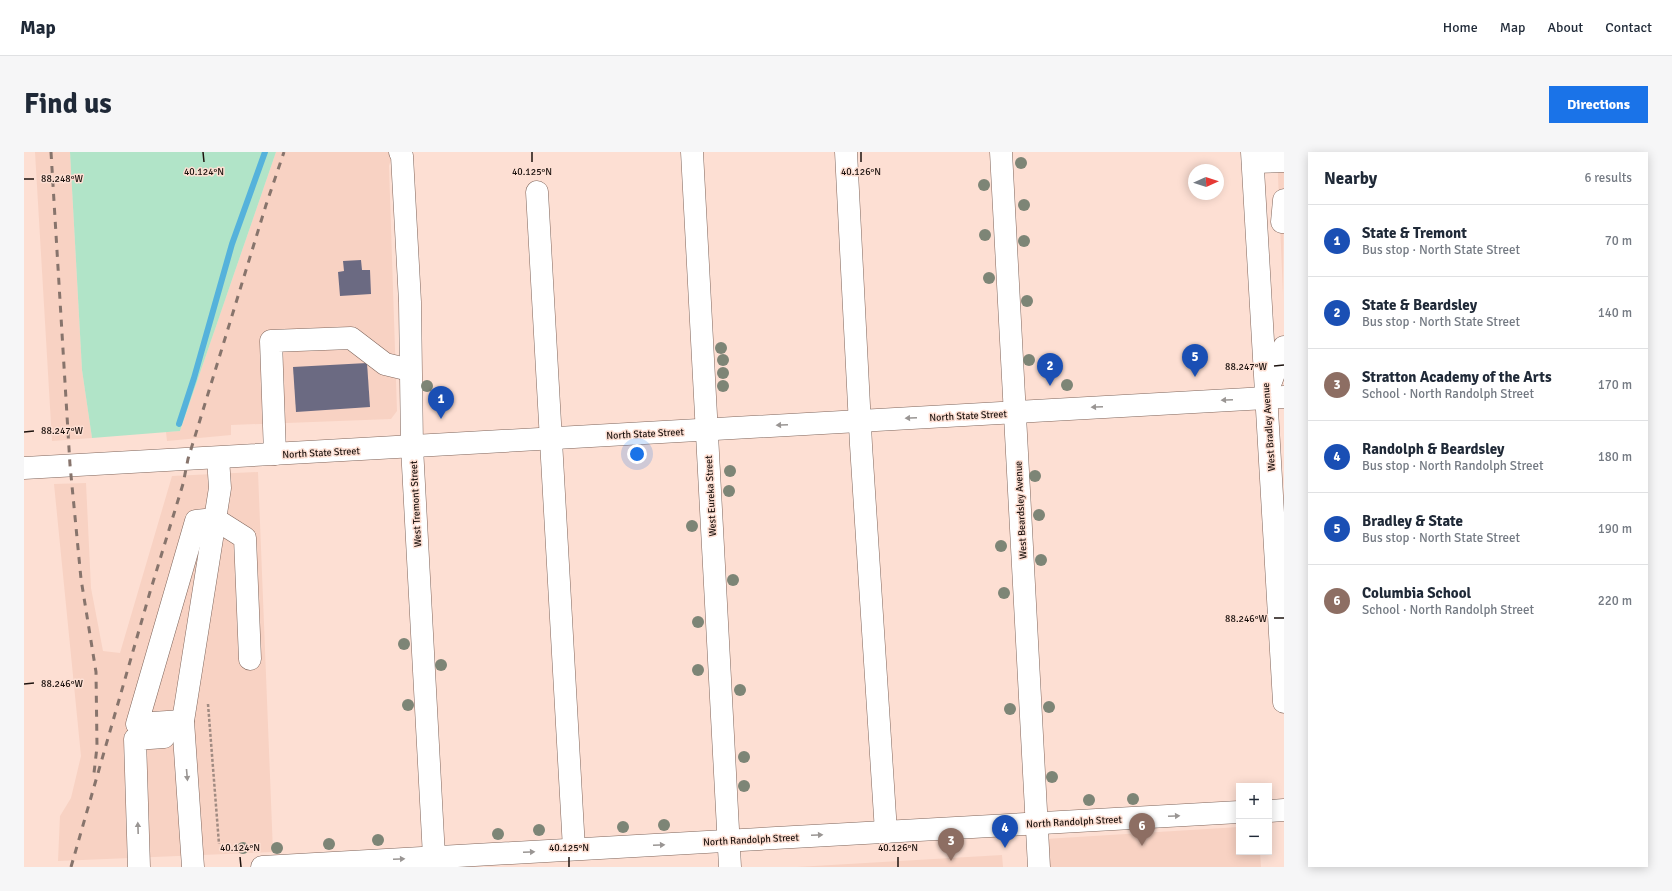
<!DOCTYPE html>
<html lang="en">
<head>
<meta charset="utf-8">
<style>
	body { margin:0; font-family:Signika,sans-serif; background:#f6f6f7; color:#1f2937 }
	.controls { position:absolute; right:12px; bottom:12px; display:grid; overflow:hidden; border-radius:0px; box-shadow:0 2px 10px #0003 }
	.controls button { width:36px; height:36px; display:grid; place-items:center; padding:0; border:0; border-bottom:1px solid #e0e1e3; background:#fff; color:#1f2937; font:20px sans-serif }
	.compass { position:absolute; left:1164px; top:12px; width:36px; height:36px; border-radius:50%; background:#fff; box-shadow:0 2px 10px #0003; rotate:87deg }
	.you { position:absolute; left:613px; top:302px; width:14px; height:14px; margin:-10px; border:3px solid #fff; border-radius:50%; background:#1a73e8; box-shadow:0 0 0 6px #1a73e833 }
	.badge { display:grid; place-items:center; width:26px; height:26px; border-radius:50%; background:#1a73e8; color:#fff; font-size:13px; font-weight:700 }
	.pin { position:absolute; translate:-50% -33px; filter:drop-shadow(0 1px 2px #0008) }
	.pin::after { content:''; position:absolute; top:21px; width:14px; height:12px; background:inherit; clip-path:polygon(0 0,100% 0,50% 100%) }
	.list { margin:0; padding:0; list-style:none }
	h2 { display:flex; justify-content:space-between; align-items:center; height:52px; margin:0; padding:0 16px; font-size:17px }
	h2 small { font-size:13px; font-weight:400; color:#747a83 }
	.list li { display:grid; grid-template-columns:26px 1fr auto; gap:12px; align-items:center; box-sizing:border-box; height:72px; padding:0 16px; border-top:1px solid #e0e1e3 }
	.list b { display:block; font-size:15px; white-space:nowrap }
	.list p { margin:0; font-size:13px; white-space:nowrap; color:#747a83 }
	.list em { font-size:13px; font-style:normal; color:#747a83 }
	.map { position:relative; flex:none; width:1260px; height:715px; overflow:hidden; border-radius:0px }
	header { display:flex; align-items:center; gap:24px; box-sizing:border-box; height:56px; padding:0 20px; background:#fff; border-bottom:1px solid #e0e1e3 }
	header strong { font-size:19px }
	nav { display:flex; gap:22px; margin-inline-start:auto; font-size:14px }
	.intro { display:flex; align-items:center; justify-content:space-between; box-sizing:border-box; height:96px; padding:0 24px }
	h1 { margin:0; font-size:28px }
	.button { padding:10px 18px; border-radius:0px; background:#1a73e8; color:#fff; font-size:14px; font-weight:700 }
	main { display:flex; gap:24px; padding:0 24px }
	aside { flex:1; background:#fff; border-radius:0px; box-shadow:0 2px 10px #0003 }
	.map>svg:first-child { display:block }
	.built { fill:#f8d2c3 }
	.green { fill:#b1e4c8 }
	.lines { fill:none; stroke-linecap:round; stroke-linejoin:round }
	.stream { stroke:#55b2db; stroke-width:6 }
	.building { fill:#6b6a82 }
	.minor-casing { stroke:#7f655b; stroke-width:23 }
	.major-casing { stroke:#7f655b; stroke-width:23 }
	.path { stroke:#a18b82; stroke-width:2.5; stroke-dasharray:3 2; stroke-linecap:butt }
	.minor { stroke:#fff; stroke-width:22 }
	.major { stroke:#fff; stroke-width:22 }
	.rail { stroke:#87746c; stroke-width:3; stroke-dasharray:7 7; stroke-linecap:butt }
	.tree { fill:#7d8576 }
	.oneway { fill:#999593 }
	.ticks { fill:none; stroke:#1d130f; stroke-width:1.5 }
	.labels { text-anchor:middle; stroke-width:3; stroke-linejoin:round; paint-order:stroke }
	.street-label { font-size:10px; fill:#1d130f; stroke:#fddfd3 }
	.ticks-label { font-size:10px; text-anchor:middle; fill:#1d130f; stroke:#fddfd3; stroke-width:3; stroke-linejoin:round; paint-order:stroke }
</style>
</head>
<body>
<header>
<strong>Map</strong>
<nav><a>Home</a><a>Map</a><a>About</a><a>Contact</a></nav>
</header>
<div class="intro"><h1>Find us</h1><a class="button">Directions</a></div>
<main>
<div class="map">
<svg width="1260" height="715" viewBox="0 0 1260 715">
	<rect width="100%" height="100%" fill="#fddfd3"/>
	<g class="built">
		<polygon points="11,0 46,0 58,218 68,286 28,289"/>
		<polygon points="252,0 369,0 365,14 373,259 367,267 207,273 207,283 143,289 142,280 156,279"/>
		<polygon points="1253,0 1260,0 1259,143"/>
		<polygon points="234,320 249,700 34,709 36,664 47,646 57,604 30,332 62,331 67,436 79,499 96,501 148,324"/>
		<polygon points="1215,675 1215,700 1236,700 1237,715 1023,715 1021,687"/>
		<polygon points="978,703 979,715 773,715"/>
	</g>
	<polygon class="green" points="46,0 252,0 156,279 68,286 58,218"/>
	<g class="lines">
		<polyline class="stream" points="155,272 170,226 208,92 241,0"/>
	</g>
	<g class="building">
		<polygon points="337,108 338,118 346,118 347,142 316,144 314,120 320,119 319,109"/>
		<polygon points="343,211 346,255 272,260 269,215"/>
	</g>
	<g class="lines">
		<defs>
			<g id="minor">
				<polyline points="376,0 378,4 386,150 388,295 410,705"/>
				<polyline points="668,0 706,715"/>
				<polyline points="822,0 837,293 862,680"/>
				<polyline points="977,0 1015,715"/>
				<polyline points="1229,10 1260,9"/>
				<polyline points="513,40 550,697"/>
				<polyline points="1260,48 1258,70 1260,70"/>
				<polyline points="1242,246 1260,245"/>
				<polyline points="251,302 247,189 327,186 361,212 386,218"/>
				<polyline points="159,569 113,572 172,369 191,367 221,386 226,507"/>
				<polyline points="115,715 111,587 140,585"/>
				<polyline points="169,715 159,569 196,336 194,306"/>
			</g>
			<g id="major">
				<polyline points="1228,0 1260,550"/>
				<polyline points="1245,235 1260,195"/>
				<polyline points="0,316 1242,246"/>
				<polyline points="1245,659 1260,658"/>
				<polyline points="238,715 1215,660"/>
			</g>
		</defs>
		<use href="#minor" class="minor-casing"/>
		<use href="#major" class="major-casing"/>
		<polyline class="path" points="184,552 195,692"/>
		<use href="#minor" class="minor"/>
		<use href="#major" class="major"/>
		<g class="rail">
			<polyline points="27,0 46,313 57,427 72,520 73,595 70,621"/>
			<polyline points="47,715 126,440 159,332 164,307 242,53 260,0"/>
		</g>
	</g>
	<g class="tree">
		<circle cx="997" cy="11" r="6"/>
		<circle cx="960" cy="33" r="6"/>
		<circle cx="1000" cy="53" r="6"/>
		<circle cx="961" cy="83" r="6"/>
		<circle cx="1000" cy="89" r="6"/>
		<circle cx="965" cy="126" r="6"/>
		<circle cx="1003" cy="149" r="6"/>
		<circle cx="697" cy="196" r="6"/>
		<circle cx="699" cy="208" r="6"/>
		<circle cx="1005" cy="208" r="6"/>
		<circle cx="699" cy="221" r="6"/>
		<circle cx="1043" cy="233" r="6"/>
		<circle cx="403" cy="234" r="6"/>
		<circle cx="699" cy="234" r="6"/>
		<circle cx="706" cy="319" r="6"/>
		<circle cx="1011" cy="324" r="6"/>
		<circle cx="705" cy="339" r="6"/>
		<circle cx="1015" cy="363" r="6"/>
		<circle cx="668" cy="374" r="6"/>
		<circle cx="977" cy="394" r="6"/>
		<circle cx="1017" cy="408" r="6"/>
		<circle cx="709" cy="428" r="6"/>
		<circle cx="980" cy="441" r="6"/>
		<circle cx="674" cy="470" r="6"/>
		<circle cx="380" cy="492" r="6"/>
		<circle cx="417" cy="513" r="6"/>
		<circle cx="674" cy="518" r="6"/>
		<circle cx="716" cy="538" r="6"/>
		<circle cx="384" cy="553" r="6"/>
		<circle cx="1025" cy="555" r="6"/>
		<circle cx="986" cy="557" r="6"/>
		<circle cx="720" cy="605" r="6"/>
		<circle cx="1028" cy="625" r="6"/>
		<circle cx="720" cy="634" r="6"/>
		<circle cx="1109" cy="647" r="6"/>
		<circle cx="1065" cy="648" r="6"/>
		<circle cx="640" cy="673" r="6"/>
		<circle cx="599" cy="675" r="6"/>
		<circle cx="515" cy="678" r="6"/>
		<circle cx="474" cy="682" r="6"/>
		<circle cx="354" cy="688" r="6"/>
		<circle cx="305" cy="692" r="6"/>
		<circle cx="219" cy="696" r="6"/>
		<circle cx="253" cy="696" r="6"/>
	</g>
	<defs><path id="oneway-solid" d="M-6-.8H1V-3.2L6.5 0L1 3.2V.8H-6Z"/></defs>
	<g class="oneway">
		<use href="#oneway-solid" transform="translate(1203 248) rotate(177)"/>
		<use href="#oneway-solid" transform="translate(1073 255) rotate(177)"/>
		<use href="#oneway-solid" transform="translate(887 266) rotate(177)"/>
		<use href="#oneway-solid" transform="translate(758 273) rotate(177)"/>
		<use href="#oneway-solid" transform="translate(163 623) rotate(85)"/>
		<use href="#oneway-solid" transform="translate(1150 664) rotate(-3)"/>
		<use href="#oneway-solid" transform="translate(114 676) rotate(-92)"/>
		<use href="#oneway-solid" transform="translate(793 683) rotate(-3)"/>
		<use href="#oneway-solid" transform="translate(635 693) rotate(-3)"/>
		<use href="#oneway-solid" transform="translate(505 700) rotate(-3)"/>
		<use href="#oneway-solid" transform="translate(375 707) rotate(-3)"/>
	</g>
	<path class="ticks" d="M179 0 180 10M508 0V10M837 0V10M0 27H10M1250 214 1260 213M0 280 10 279M1250 466H1260M0 532 10 531M216 705 217 715M545 705V715M874 705V715"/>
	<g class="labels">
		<g class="street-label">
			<text transform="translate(944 263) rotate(-3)" y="4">North State Street</text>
			<text transform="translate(1244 275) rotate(-94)" y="4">West Bradley Avenue</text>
			<text transform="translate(621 281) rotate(-3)" y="4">North State Street</text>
			<text transform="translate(297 300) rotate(-3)" y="4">North State Street</text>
			<text transform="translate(686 344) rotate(-93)" y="4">West Eureka Street</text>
			<text transform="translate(391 352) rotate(-93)" y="4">West Tremont Street</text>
			<text transform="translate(996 358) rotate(-93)" y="4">West Beardsley Avenue</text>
			<text transform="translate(1050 669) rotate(-3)" y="4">North Randolph Street</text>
			<text transform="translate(727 687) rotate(-3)" y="4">North Randolph Street</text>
		</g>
	</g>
	<g class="ticks-label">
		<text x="180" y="23">40.124°N</text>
		<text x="508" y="23">40.125°N</text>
		<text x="837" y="23">40.126°N</text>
		<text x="38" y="30">88.248°W</text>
		<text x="1222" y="218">88.247°W</text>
		<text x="38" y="282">88.247°W</text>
		<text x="1222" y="470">88.246°W</text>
		<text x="38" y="535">88.246°W</text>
		<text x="216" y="699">40.124°N</text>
		<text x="545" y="699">40.125°N</text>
		<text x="874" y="699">40.126°N</text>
	</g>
</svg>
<div class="controls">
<button>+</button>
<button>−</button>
</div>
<svg class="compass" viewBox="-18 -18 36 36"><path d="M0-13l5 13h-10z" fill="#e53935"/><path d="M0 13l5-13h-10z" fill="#747a83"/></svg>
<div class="you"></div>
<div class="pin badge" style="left:417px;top:267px;background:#1a4fb4">1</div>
<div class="pin badge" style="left:1026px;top:234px;background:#1a4fb4">2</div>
<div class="pin badge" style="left:927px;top:709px;background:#8d6e63">3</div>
<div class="pin badge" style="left:981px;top:696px;background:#1a4fb4">4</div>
<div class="pin badge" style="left:1171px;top:225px;background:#1a4fb4">5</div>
<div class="pin badge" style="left:1118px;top:694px;background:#8d6e63">6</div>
</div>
<aside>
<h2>Nearby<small>6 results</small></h2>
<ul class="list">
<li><span class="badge" style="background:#1a4fb4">1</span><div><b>State &amp; Tremont</b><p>Bus stop · North State Street</p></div><em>70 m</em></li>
<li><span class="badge" style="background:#1a4fb4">2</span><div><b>State &amp; Beardsley</b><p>Bus stop · North State Street</p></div><em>140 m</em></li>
<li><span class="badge" style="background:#8d6e63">3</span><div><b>Stratton Academy of the Arts</b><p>School · North Randolph Street</p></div><em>170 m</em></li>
<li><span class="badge" style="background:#1a4fb4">4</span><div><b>Randolph &amp; Beardsley</b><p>Bus stop · North Randolph Street</p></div><em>180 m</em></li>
<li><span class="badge" style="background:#1a4fb4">5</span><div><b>Bradley &amp; State</b><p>Bus stop · North State Street</p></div><em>190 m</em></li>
<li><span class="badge" style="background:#8d6e63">6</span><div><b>Columbia School</b><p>School · North Randolph Street</p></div><em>220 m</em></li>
</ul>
</aside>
</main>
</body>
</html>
